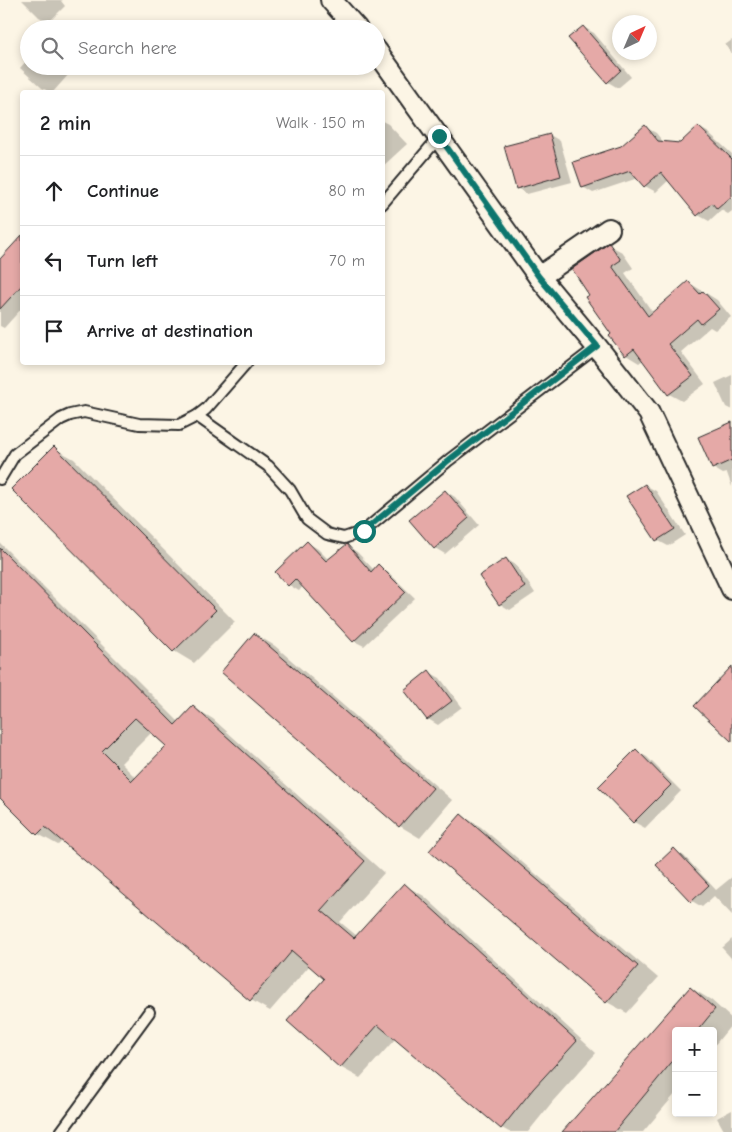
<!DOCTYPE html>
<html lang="en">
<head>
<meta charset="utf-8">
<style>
	body { margin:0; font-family:"Comic Neue",sans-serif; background:#f6f6f6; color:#202124 }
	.controls { position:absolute; right:15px; bottom:15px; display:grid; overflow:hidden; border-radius:5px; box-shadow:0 2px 8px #0003 }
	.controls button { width:45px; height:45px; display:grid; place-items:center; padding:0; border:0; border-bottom:1px solid #e0e0e0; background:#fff; color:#202124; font:25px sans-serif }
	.compass { position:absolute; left:612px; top:15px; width:45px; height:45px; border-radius:50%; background:#fff; box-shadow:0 2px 8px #0003; rotate:44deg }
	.stop { position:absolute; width:15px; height:15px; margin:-11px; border:4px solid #0f766e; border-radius:50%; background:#fff }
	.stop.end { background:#0f766e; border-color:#fff; box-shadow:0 1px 5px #0008 }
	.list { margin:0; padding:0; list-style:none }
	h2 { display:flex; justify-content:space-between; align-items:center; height:65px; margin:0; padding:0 20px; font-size:21px }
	h2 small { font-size:16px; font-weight:400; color:#757577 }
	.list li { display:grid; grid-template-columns:32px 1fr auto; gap:15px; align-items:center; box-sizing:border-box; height:70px; padding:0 20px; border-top:1px solid #e0e0e0 }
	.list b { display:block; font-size:19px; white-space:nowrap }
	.list em { font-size:16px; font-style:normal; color:#757577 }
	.icon { flex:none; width:28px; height:28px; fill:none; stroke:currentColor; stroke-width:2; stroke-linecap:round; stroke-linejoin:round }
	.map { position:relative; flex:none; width:732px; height:1132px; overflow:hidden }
	.search { position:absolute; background:#fff; box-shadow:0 2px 8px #0003; left:20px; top:20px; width:365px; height:55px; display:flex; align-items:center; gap:12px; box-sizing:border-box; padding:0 18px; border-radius:28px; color:#757577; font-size:19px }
	.panel { position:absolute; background:#fff; box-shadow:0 2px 8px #0003; left:20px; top:90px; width:365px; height:275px; border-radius:5px }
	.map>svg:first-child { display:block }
	.shadow { fill:#0003; fill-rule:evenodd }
	.building { fill:#e5a9a7; stroke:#2b2b2b; fill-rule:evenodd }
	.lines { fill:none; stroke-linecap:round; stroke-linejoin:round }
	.service-casing { stroke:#2b2b2b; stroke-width:14 }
	.minor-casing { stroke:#2b2b2b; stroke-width:24 }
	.service { stroke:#fcf5e5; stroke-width:10 }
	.minor { stroke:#fcf5e5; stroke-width:20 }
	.route { stroke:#0f766e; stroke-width:6 }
</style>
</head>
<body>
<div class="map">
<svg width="732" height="1132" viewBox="0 0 732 1132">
	<rect width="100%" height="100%" fill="#fcf5e5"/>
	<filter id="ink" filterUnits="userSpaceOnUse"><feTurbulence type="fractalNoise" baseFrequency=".02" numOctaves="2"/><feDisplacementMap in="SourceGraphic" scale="10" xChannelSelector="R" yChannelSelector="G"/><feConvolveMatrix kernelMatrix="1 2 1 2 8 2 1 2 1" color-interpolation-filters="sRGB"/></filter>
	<g filter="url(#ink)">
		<g class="shadow">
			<polygon points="22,0 63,0 61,1 65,6 49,22 39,17"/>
			<polygon points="583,27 594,33 631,77 618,88 608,82"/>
			<polygon points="732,40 732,54 725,45"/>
			<polygon points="29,58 29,66 60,66 69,74 53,92 50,92 42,88 20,68"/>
			<polygon points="382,121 388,124 407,144 382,167"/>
			<polygon points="645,127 656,133 664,143 681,144 698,127 709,133 732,154 732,211 728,214 721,210 709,221 698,215 669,180 656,192 645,186 638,178 593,193 583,187 621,147"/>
			<polygon points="550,135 560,141 572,182 527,194 517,188"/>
			<polygon points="22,237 22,308 4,328 0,326 0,261"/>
			<polygon points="609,245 622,252 633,268 625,273 653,313 688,282 717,300 731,317 715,330 710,327 681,352 705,384 682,401 669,394 643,360 639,363 626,355 591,295"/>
			<polygon points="732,375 732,410 726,407 715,383"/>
			<polygon points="732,424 732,487 727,473 723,474 713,468"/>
			<polygon points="54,448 74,459 235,622 194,663 174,651 13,489"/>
			<polygon points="645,485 656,491 685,535 668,546 657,540"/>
			<polygon points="445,491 455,497 479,525 445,554 435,548"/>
			<path d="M0 543 180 723 193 707 213 719 384 873 340 922 357 936 404 885 424 896 596 1053 553 1101 528 1132H509L502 1128 396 1038 360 1078 340 1067 326 979 310 965 270 1011 251 1000 63 840 58 845 38 834 0 796ZM152 732 168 746 136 778 121 763Z"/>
			<polygon points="308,543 318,549 329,560 347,546 357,552 374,570 378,566 388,572 415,598 364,646 354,641 303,586 299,591 289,585"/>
			<polygon points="506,559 516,565 535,593 510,610 500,604"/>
			<polygon points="255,634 275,646 452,800 420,838 400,826"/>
			<polygon points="429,672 440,678 462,707 438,725 428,719"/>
			<polygon points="636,751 647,757 681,791 645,828 634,822 599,787"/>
			<polygon points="461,815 481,827 658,978 627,1013 607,1002"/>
			<polygon points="674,850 684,856 716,890 732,877 732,915 714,896 702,907 692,901"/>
			<polygon points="732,939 732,959 722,948"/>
			<polygon points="691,988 711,1000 732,1019 732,1024 713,1047 713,1031 676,1031 676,1093 643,1132 563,1132"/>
			<polygon points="732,1110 732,1132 725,1132 717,1118"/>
		</g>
		<g class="building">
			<polygon points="583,26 621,70 607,83 568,38"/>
			<polygon points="645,125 658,141 680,143 698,126 732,159 732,196 717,209 712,203 697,216 661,172 644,187 630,171 582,188 573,162 621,146"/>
			<polygon points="550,134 561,176 516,189 504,146"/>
			<polygon points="22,235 22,285 0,309 0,259"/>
			<polygon points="609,243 621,260 612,266 648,316 688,281 700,294 703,291 719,309 701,324 697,319 668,344 693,376 668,395 634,349 625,356 609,336 611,334 585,297 589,295 572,269"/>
			<polygon points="732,422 732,460 712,469 698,437"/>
			<polygon points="54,446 216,610 173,652 11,489"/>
			<polygon points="645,484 675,529 656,541 626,496"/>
			<polygon points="445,490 469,518 434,549 409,520"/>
			<polygon points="307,541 326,561 347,544 371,572 378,564 406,592 353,642 295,579 288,586 275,572"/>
			<path d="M0 548 175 725 193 706 365 861 321 910 354 938 404 883 577 1041 533 1089 501 1129 378 1025 340 1068 287 1021 324 979 292 951 250 1001 45 827 37 835 0 798ZM135 718 166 746 132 781 102 751Z"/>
			<polygon points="506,558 525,587 499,605 479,576"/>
			<polygon points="254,633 433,788 399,827 221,672"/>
			<polygon points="732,666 732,742 694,706"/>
			<polygon points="429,670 452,701 427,720 404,690"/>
			<polygon points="636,749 671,785 633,823 598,787"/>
			<polygon points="461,814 638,966 606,1003 429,851"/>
			<polygon points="674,848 709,885 691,902 656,865"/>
			<polygon points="690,987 715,1009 697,1031 676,1031 676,1057 614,1132 562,1132"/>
		</g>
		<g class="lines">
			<defs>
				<g id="service">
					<polyline points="382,204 439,137"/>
					<polyline points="197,416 268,466 290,490 307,519 327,534 344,538 364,531 449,460 597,347"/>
					<polyline points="0,479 15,454 61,419 70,415 84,412 139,424 179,425 197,416 206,409 247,362"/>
					<polyline points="61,1132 149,1012"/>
				</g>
				<g id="minor">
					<polyline points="331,0 357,29"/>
					<polyline points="376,50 539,277 597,347 649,413 732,589"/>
					<polyline points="539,277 609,229"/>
				</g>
			</defs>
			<use href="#service" class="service-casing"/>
			<use href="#minor" class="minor-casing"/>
			<use href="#service" class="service"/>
			<use href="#minor" class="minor"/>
		</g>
	</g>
	<g class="lines" filter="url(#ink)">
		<polyline class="route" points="364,531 449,460 597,346 539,277 439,136"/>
	</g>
</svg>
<div class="controls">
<button>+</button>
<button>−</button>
</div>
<svg class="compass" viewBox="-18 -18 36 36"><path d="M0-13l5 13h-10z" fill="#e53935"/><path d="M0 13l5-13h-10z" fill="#757577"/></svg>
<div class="stop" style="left:364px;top:531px"></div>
<div class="stop end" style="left:439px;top:136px"></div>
<div class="search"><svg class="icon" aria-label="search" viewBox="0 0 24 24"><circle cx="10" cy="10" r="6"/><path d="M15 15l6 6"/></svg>Search here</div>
<section class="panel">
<h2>2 min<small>Walk · 150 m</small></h2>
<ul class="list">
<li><svg class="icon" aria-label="ahead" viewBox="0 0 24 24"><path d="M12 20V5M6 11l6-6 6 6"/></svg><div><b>Continue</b></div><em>80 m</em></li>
<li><svg class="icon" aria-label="left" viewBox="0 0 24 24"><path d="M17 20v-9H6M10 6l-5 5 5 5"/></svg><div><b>Turn left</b></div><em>70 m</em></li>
<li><svg class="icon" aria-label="arrive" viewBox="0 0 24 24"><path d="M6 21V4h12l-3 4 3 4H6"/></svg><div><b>Arrive at destination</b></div></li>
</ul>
</section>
</div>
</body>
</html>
